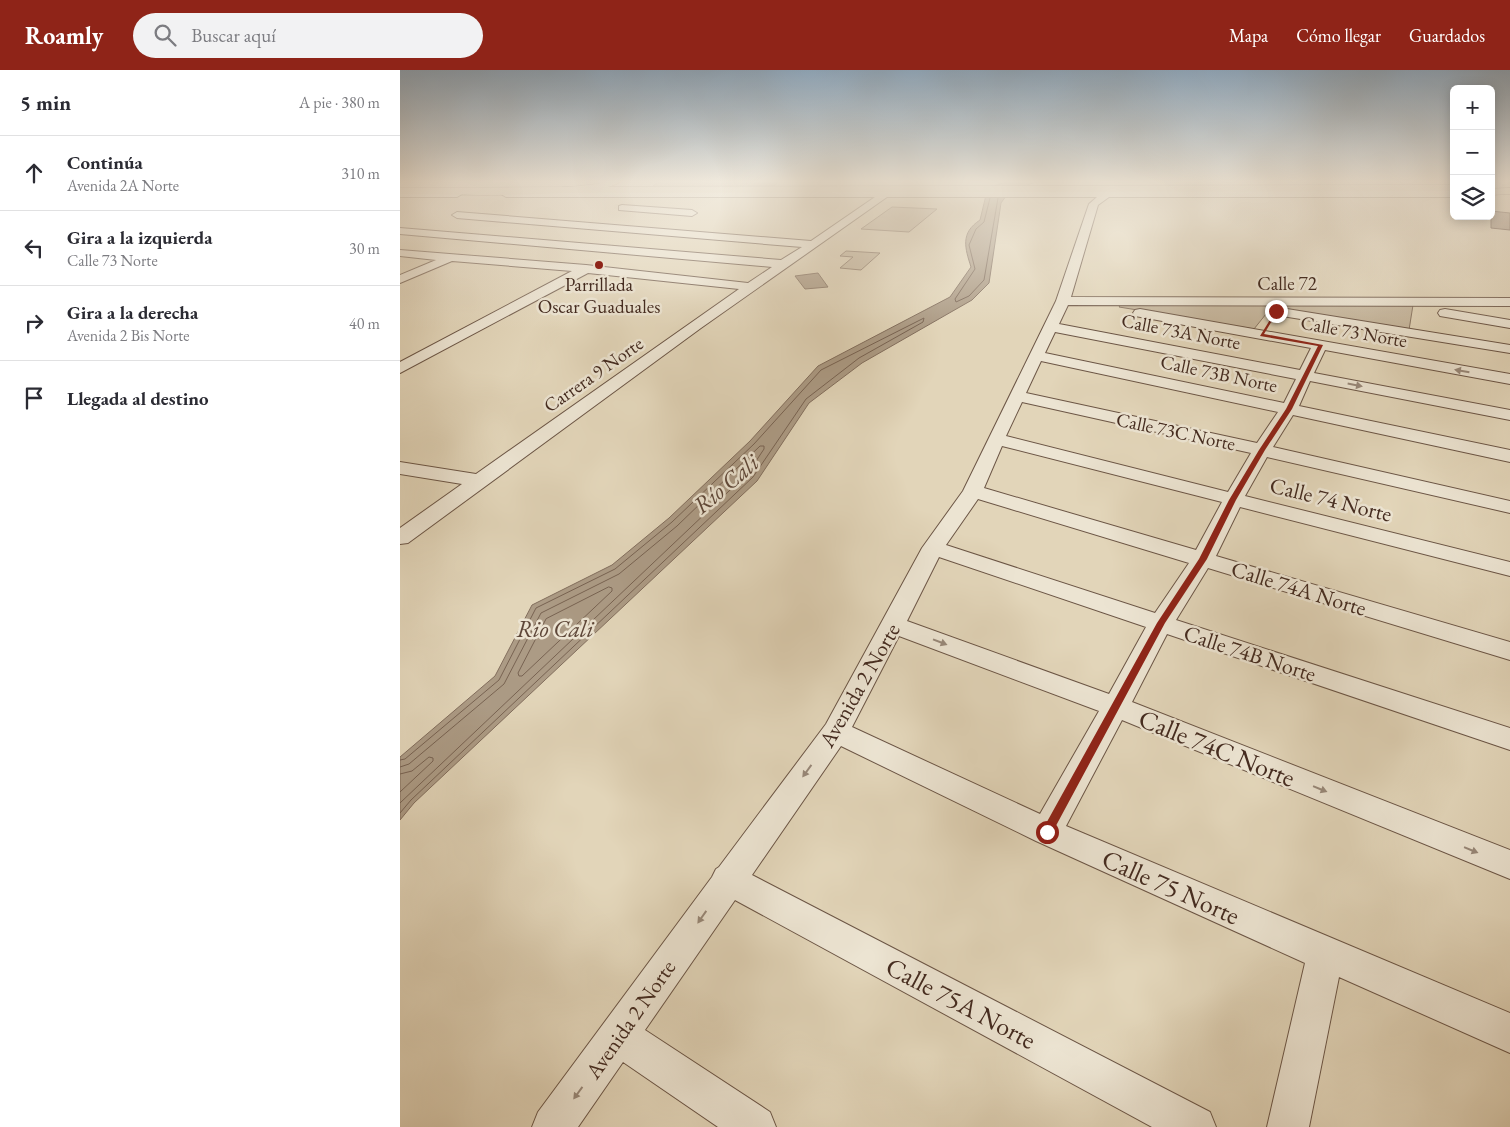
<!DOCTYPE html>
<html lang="es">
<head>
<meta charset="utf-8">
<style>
	body { margin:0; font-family:"EB Garamond",serif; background:#f2f2f3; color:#2b2b33 }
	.controls { position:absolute; right:15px; top:15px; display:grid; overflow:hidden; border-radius:8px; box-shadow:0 2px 12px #0003 }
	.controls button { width:45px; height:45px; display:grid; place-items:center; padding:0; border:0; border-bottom:1px solid #e1e1e2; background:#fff; color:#2b2b33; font:25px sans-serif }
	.stop { position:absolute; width:15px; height:15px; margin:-11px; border:4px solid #8f2418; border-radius:50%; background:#fff }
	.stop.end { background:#8f2418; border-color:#fff; box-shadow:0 1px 5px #0008 }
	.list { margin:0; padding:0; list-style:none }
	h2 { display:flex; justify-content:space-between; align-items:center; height:65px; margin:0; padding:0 20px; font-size:21px }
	h2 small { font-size:16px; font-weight:400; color:#7c7c81 }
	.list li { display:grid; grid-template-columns:32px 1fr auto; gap:15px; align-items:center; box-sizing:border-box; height:75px; padding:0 20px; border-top:1px solid #e1e1e2 }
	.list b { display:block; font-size:19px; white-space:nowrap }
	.list p { margin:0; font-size:16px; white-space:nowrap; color:#7c7c81 }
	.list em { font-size:16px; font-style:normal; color:#7c7c81 }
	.icon { flex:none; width:28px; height:28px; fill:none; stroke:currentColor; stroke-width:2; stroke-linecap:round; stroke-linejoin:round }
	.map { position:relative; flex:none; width:1110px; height:1057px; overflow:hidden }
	header { display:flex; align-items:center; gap:30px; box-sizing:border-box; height:70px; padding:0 25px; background:#8f2418; color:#fff }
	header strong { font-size:24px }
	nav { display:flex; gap:28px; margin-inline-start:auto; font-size:18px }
	.search { width:350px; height:45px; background:#f2f2f3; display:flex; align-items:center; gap:12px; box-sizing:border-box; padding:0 18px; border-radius:28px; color:#7c7c81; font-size:19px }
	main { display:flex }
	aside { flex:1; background:#fff }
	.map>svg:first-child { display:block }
	.green { fill:#c7b89f; stroke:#867260 }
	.water { fill:#ac9b85; stroke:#826e5d }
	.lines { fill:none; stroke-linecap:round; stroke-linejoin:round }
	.shore { stroke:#786352; stroke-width:1 }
	.building { fill:#968370; stroke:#442b20 }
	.minor-casing { stroke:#6c5646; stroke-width:2 }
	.major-casing { stroke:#442b20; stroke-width:1 }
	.highway-casing { stroke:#442b20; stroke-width:1 }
	.minor { fill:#ece4d2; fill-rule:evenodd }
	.major { fill:#e2d5b9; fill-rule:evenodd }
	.highway { fill:#e2d5b9; fill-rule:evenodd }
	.oneway { fill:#988879 }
	.route { fill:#8f2418 }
	.poi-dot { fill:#8f2418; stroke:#ece4d2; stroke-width:2 }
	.labels { text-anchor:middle; stroke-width:5; stroke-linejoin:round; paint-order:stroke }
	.far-street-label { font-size:19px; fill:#442b20; stroke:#ece4d2 }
	.far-poi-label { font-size:19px; fill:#442b20; stroke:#ece4d2 }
	.street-label { font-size:22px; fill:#442b20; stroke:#ece4d2 }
	.water-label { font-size:24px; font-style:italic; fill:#5e4739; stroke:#ece4d2 }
	.near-street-label { font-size:26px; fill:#442b20; stroke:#ece4d2 }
</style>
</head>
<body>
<header>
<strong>Roamly</strong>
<div class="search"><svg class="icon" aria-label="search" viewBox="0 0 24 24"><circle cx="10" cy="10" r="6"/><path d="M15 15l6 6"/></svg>Buscar aquí</div>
<nav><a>Mapa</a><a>Cómo llegar</a><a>Guardados</a></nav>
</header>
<main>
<aside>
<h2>5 min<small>A pie · 380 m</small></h2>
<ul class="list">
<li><svg class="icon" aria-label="ahead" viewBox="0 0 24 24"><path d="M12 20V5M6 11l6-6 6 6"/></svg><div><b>Continúa</b><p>Avenida 2A Norte</p></div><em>310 m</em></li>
<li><svg class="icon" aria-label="left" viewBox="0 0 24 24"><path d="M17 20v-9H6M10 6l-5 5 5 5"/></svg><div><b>Gira a la izquierda</b><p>Calle 73 Norte</p></div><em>30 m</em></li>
<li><svg class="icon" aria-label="right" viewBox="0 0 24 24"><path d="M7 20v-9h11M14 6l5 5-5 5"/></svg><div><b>Gira a la derecha</b><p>Avenida 2 Bis Norte</p></div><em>40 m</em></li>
<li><svg class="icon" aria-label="arrive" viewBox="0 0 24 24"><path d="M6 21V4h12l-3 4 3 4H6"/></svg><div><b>Llegada al destino</b></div></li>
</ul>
</aside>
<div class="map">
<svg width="1110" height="1057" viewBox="0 0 1110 1057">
	<rect width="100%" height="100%" fill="#e2d5b9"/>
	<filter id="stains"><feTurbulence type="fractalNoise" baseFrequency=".004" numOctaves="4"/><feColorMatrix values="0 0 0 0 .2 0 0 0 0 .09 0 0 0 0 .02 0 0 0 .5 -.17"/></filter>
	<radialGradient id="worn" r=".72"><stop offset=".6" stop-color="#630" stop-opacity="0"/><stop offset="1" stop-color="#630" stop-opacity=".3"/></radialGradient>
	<g class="green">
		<polygon points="260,111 378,111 374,116 253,116"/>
		<polygon points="492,137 537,139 509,162 461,159"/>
		<polygon points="446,181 480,183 461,200 440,198 453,187 440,186"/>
		<polygon points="722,233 1013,235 1009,260 870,239 854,259 719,237"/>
	</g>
	<g class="water">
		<path d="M611 111H638L609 122 601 133 589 213 572 230 462 293 409 333 357 411 14 733 0 750V687L95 606 132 535 212 495 269 448 350 371 418 296 550 227 571 197C565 178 560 163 580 150L587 121 596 115Z"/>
		<polygon points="418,203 428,217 405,219 395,206"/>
	</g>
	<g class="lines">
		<g class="shore">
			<polyline points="590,128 584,152 576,159 569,175 575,199 555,229 556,232 569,226 584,210 598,128"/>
			<polygon points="209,517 212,518 212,521 122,606 119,606 118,603 146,549"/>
			<polyline points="0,690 5,689 99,610 136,538 215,499 272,452 354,374 421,300 524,248 523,252 459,288 406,329 353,407 11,730 0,743"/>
			<polyline points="0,697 9,694 104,614 141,543 219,504 277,456 360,376 364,376 364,379 348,403 0,733"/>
			<polyline points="0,704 12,701 29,687 33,688 33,691 0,722"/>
		</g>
	</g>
	<polygon class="building" points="1091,141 1110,143 1110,160 1091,158"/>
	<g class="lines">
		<defs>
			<g id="minor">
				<path d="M712 117 715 118 716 121H1054V127H709L698 135 671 227 1110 228V236L668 235 659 254 900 300 911 278 735 246 733 243 735 240 740 239 1110 304V314L925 280 914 303 1110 340V350L910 311 899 336 1110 380V392L893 345 873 377 1110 431V443L867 387 845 426 1110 492V506L840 437 816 486 1110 572V590L808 498 776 550 1110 658V680L767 564 732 632 1110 780V809L722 650 666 756 1110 943V983L939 907 909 1057H867L905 893 636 771 441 676 352 805 810 1042 816 1057H752L335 830 245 960 370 1042 376 1057H318L223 992 178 1057H132L138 1042 312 807 316 799 319 797 426 654 522 478 563 421 656 231 689 134 697 127H487L301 258 8 473 0 474V458L62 414 0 404V392L76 404 339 219 188 203 0 303V292L172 201 52 191 0 213V205L36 190 0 186V180L186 195 348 213 372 197 0 164V158L381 190 402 177 57 148 52 145 57 142 411 171 475 127H106L101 124 106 121H705ZM655 262 896 309 884 333 645 283ZM641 291 878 342 857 373 626 323ZM622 332 851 383 828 422 606 366ZM602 376 822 432 796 480 584 418ZM578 429 789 493 755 543 546 475ZM539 487 746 557 709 624 507 551ZM499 566 699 641 640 744 452 657Z"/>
				<polygon points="0,121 57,121 62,124 57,127 0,127"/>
				<polygon points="222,135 292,140 297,143 292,146 219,140 219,136"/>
				<polygon points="887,239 1110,275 1110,283 882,246 880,243 882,240"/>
				<polygon points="1045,239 1110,250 1110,258 1040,246 1038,243 1040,240"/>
			</g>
			<g id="major">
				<polygon points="1054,115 1054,121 162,123 157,120 162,117"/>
				<polygon points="1110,118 1110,124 1091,125 1091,119"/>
			</g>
			<path id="highway" d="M206 111H221C202 130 36 124 0 124V118L169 117 197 114Z"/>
		</defs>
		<use href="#minor" class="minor-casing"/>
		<use href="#major" class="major-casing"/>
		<use href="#highway" class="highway-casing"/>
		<use href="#minor" class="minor"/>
		<use href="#major" class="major"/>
		<use href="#highway" class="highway"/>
	</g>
	<defs><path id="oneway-solid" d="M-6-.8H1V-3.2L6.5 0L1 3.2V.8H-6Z" transform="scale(1.25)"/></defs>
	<g class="oneway">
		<use href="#oneway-solid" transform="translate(1062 301) rotate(-170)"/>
		<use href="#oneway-solid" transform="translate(955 315) rotate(11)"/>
		<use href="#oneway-solid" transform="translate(540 572) rotate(21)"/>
		<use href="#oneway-solid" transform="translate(407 701) rotate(126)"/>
		<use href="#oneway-solid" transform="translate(920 719) rotate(22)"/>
		<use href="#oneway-solid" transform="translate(1071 780) rotate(22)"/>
		<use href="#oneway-solid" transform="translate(302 847) rotate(125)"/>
		<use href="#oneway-solid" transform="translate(178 1023) rotate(126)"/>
	</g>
	<linearGradient id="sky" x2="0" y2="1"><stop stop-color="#90aac0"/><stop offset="0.43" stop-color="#f2ece0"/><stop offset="1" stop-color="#f2ece0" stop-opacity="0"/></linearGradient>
	<rect width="1110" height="259" fill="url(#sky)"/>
	<polygon class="route" points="876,240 878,241 864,264 923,275 892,339 865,380 836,430 807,489 765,553 651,765 643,765 641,762 643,759 757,553 799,489 829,430 859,380 886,339 918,276 860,266"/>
	<circle class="poi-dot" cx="199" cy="195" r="5"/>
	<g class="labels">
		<g class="far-street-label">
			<text x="887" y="220">Calle 72</text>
			<text transform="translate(781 261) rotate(11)" y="7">Calle 73A Norte</text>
			<text transform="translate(954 261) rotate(10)" y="7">Calle 73 Norte</text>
			<text transform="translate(819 303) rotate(12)" y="7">Calle 73B Norte</text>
			<text transform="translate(193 304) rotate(-35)" y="7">Carrera 9 Norte</text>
			<text transform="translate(776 361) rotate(12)" y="7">Calle 73C Norte</text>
		</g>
		<g class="far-poi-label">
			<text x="199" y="221">Parrillada<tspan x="199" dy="22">Oscar Guaduales</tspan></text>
		</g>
		<g class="street-label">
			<text transform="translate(931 429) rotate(14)" y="8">Calle 74 Norte</text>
			<text transform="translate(899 518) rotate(17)" y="8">Calle 74A Norte</text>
			<text transform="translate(850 583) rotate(18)" y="8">Calle 74B Norte</text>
			<text transform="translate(459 615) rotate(-60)" y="8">Avenida 2 Norte</text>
			<text transform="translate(230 949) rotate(-55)" y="8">Avenida 2 Norte</text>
		</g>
		<g class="water-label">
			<text transform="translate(326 414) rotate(-40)" y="8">Río Cali</text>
			<text x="155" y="567">Rio Cali</text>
		</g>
		<g class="near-street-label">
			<text transform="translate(817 678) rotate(22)" y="9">Calle 74C Norte</text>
			<text transform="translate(771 817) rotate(24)" y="9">Calle 75 Norte</text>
			<text transform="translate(561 933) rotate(28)" y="9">Calle 75A Norte</text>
		</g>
	</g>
	<rect width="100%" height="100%" filter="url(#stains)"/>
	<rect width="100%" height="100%" fill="url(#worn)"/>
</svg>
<div class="controls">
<button>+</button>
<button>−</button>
<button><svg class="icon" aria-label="layers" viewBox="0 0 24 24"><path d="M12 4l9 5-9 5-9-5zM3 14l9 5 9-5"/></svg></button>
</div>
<div class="stop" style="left:647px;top:762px"></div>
<div class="stop end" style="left:876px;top:241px"></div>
</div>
</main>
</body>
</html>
